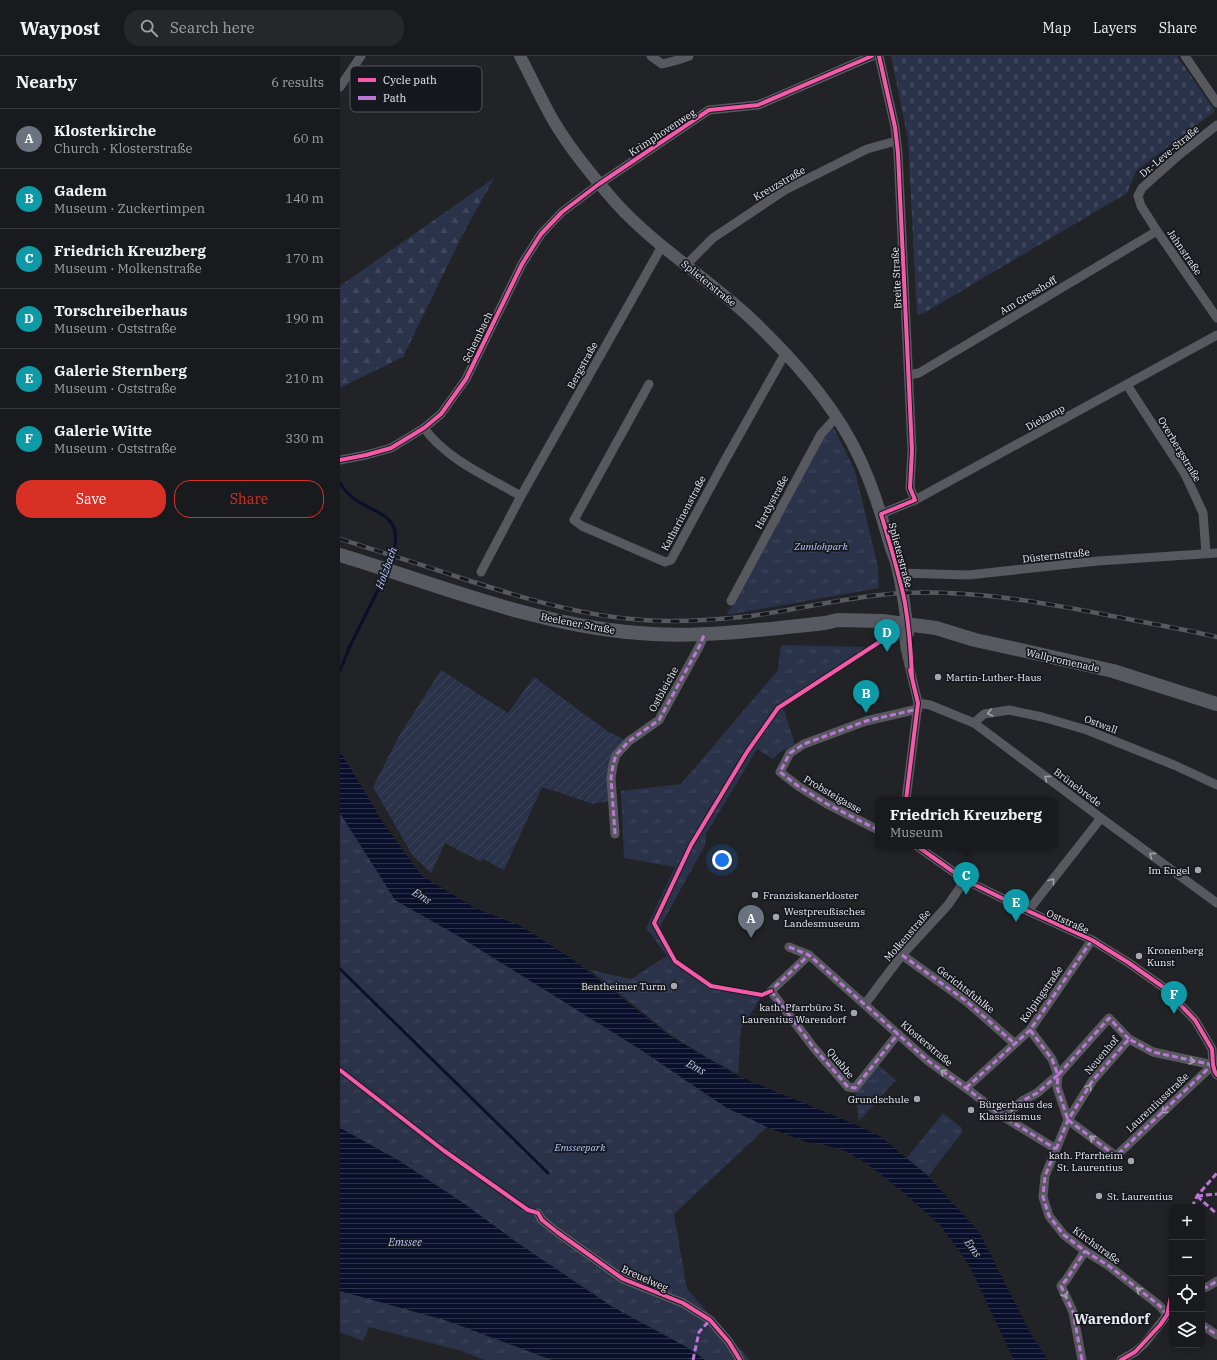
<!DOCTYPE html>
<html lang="en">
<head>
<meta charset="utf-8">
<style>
	body { margin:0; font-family:"IBM Plex Serif",serif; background:#26272a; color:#f1f3f6 }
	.controls { position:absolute; right:12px; bottom:12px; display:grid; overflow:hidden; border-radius:8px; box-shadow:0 2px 10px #0003 }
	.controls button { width:36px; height:36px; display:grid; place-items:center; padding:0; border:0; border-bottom:1px solid #37383b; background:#191a1d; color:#f1f3f6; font:20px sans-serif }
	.you { position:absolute; left:382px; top:804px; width:14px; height:14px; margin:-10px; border:3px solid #fff; border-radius:50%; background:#1a73e8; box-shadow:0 0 0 6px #1a73e833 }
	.badge { display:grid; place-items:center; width:26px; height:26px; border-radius:50%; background:#d93025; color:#fff; font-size:13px; font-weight:700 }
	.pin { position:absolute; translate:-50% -33px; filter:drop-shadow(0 1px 2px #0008) }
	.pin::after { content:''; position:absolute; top:21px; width:14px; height:12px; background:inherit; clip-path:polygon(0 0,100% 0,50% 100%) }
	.popup { position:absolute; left:535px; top:741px; width:182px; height:52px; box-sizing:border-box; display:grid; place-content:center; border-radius:8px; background:#191a1d; filter:drop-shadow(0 1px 3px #0005); font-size:13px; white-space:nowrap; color:#9fa1a4 }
	.popup b { font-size:15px; color:#f1f3f6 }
	.popup::after { content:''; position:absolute; left:50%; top:100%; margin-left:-8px; border:8px solid transparent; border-top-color:#191a1d }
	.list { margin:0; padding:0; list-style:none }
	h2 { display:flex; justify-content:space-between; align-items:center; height:52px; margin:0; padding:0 16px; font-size:17px }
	h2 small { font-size:13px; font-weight:400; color:#9fa1a4 }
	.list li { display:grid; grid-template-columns:26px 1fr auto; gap:12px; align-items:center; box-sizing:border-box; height:60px; padding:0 16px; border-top:1px solid #37383b }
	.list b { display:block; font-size:15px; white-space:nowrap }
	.list p { margin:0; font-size:13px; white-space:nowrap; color:#9fa1a4 }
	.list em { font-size:13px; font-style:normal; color:#9fa1a4 }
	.actions { display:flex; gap:8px; padding:12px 16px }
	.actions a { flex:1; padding:9px 0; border:1px solid #d93025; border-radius:16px; text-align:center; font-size:14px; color:#d93025 }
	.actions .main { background:#d93025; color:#fff }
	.icon { flex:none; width:22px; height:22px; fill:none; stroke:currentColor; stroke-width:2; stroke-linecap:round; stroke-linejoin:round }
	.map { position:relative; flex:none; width:877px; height:1304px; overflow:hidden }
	header { display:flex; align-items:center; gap:24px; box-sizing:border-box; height:56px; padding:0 20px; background:#191a1d; border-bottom:1px solid #37383b }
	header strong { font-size:19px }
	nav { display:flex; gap:22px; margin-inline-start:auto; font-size:14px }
	.search { width:280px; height:36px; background:#26272a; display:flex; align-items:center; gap:10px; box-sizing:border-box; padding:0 14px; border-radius:16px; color:#9fa1a4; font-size:15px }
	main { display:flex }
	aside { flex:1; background:#191a1d }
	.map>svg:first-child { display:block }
	.forest { fill:url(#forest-firs) }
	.cemetery { fill:url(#cemetery-stones) }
	.park { fill:url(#park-tufts) }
	.garden { fill:url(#garden-furrows) }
	.water { fill:url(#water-rules) }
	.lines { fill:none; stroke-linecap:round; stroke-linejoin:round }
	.stream { stroke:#0a102c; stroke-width:3 }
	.street { stroke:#57595f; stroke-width:9 }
	.secondary { stroke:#585b62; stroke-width:12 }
	.primary { stroke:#585a61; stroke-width:14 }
	.rail-casing { stroke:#58595d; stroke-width:4.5 }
	.rail { stroke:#16181f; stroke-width:3; stroke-dasharray:9; stroke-linecap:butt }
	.quiet { stroke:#ba77d6; stroke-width:3; stroke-dasharray:6 3; stroke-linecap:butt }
	.cycleway-casing { stroke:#16181f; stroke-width:6 }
	.cycleway { stroke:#f35aa7; stroke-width:4 }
	.oneway { stroke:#a0a2a8 }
	.poi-dot { fill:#a4a6aa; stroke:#16181f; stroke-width:1.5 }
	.labels { text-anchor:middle; stroke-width:3.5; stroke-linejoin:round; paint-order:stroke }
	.street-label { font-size:10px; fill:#eaecf1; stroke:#16181f }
	.park-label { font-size:10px; font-style:italic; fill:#b7c9fc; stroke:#16181f }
	.poi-label { font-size:10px; fill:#eaecf1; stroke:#16181f; text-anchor:start }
	.water-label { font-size:11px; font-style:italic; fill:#b8c9fc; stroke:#16181f }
	.district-label { font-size:14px; font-weight:bold; fill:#eaecf1; stroke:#16181f }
	.key { fill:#16181f; stroke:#56585e; stroke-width:1 }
	.key-label { font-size:11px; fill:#eaecf1 }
</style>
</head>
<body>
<header>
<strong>Waypost</strong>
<div class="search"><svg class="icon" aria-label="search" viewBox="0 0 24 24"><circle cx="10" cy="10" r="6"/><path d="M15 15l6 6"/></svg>Search here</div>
<nav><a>Map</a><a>Layers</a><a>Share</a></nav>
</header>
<main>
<aside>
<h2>Nearby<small>6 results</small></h2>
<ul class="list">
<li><span class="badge" style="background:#6b7280">A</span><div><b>Klosterkirche</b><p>Church · Klosterstraße</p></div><em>60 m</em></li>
<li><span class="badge" style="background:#0f9aa8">B</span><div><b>Gadem</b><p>Museum · Zuckertimpen</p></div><em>140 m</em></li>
<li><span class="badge" style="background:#0f9aa8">C</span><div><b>Friedrich Kreuzberg</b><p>Museum · Molkenstraße</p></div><em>170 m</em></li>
<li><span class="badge" style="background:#0f9aa8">D</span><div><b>Torschreiberhaus</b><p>Museum · Oststraße</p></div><em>190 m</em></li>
<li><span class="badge" style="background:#0f9aa8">E</span><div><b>Galerie Sternberg</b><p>Museum · Oststraße</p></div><em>210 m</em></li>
<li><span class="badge" style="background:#0f9aa8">F</span><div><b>Galerie Witte</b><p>Museum · Oststraße</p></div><em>330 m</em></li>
</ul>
<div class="actions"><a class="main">Save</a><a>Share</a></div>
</aside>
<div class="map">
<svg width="877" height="1304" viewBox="0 0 877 1304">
	<defs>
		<pattern id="forest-firs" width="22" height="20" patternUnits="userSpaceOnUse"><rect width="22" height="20" fill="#2b334b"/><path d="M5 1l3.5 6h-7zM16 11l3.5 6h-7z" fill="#40475d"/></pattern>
		<pattern id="cemetery-stones" width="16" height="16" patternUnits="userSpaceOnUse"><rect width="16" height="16" fill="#2b334b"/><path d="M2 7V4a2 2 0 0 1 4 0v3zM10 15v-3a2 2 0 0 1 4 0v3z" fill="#40475d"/></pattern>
		<pattern id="park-tufts" width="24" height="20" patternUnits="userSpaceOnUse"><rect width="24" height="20" fill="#2b334b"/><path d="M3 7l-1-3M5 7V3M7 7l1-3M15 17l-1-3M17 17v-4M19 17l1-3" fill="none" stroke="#40475d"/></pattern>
		<pattern id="garden-furrows" width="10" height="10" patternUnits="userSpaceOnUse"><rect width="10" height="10" fill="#2b334b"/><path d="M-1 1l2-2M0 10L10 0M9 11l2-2" fill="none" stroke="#40475d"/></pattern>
		<pattern id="water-rules" width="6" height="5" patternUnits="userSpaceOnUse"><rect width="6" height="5" fill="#0a102c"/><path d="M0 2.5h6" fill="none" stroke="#2e334b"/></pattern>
	</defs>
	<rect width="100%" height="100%" fill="#212327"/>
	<polygon class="forest" points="154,122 123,178 63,301 0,332 0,230"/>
	<polygon class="cemetery" points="551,0 837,0 875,55 796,115 787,137 584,257 577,259 568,83"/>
	<g class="park">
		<polygon points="494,372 515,415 538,511 539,532 386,559 396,544 483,379"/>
		<polygon points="441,589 526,591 442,648 455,688 439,697 433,703 417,693 366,778 365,789 320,871 337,903 354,917 373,930 423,939 401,972 398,1018 364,1000 331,979 250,914 291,923 327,900 306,872 335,811 284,802 281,735 341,728 438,614"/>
		<polygon points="0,757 56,844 120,881 295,990 387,1052 427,1071 334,1158 347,1233 410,1304 365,1304 348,1292 271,1250 182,1190 123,1147 58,1104 0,1072"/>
		<polygon points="538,1009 556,1024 519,1065 515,1039"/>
		<polygon points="603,1057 622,1072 622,1077 588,1120 567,1102"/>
		<polygon points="0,1235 105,1264 212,1304 144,1304 122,1295 29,1271 23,1285 0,1276"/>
	</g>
	<polygon class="garden" points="101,614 168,657 194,621 267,675 285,684 273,698 270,745 253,748 202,731 164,814 143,803 141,806 105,787 91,817 73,800 33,731 59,680"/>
	<g class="water">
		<polygon points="0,695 44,768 81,819 135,852 181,870 235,905 330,980 398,1020 512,1067 541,1081 588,1120 639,1176 692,1280 708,1304 674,1304 631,1213 618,1193 600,1169 565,1138 529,1109 506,1095 481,1088 466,1086 427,1071 387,1052 295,990 120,881 55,844 0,757"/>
		<polygon points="0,1072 58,1104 123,1147 182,1190 271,1250 348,1292 365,1304 212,1304 105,1264 0,1235"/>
	</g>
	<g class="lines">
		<g class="stream">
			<path d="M0 427C22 465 74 445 49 511"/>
			<polyline points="0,615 9,592 46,518"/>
			<polyline points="0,913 208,1117"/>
		</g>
		<g class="street">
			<polyline points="311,0 322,8 338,4 349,0"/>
			<polyline points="539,0 555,71 558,97 572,394 570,432 575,444"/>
			<polyline points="845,0 877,47"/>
			<polyline points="0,31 21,0"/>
			<polyline points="877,69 839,99 802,132 798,140 801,150 817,175 877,262"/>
			<polyline points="346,209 373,182 445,134 527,93 556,85"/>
			<polyline points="569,319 579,317 817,175"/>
			<polyline points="309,328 234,464 242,470 325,506 331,504 384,406 442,303 446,299"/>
			<polyline points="787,329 845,418 863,457 866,497"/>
			<path d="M84 372C106 403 148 421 181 440"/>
			<polyline points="0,404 26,399 51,392 84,372 101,358 126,323 182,208 201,178 222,156 259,128 369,54 418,49 532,0"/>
			<polyline points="541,458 575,444 877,279"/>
			<polyline points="141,516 181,440 322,190"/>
			<polyline points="558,517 628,519 758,505 877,497"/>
			<polyline points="391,545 481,378 492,366 497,362"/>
			<polyline points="563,576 565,592 578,647 566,744"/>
			<polyline points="578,647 590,649 634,667 761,762 877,847"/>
			<polyline points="634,667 644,658 669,654 702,661 747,674 834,709 877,729"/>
			<polyline points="538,774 487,748 458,730 440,716 450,697 464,688 526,665 578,653"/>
			<polyline points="275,778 271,722 273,709 276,699 289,685 319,664 360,589 364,579"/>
			<polyline points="577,790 625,824 688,855 752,884 789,907 823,931 855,964 872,993 873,1009 875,1016 877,1019"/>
			<polyline points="688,855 761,762"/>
			<polyline points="449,891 469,899 587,1004 626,1032 664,1061 716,1093"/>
			<polyline points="469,899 431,935 474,992 508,1031 515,1032 558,978"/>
			<polyline points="562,899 626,945 674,987"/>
			<polyline points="525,948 562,899 608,849 625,824"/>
			<polyline points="690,974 712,1003 718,1019 769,962 789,983"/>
			<polyline points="626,1032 690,974 752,884"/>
			<polyline points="664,1061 682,1045 697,1037 718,1019 717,1031 728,1064"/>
			<polyline points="728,1064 776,1100 875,1007"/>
			<polyline points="198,1157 202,1164 217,1176 283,1223 343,1247 370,1264 389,1286 400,1304"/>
			<polyline points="862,1232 867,1231 877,1225"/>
			<polyline points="827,1259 820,1250 769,1210 745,1195 724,1179 709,1160 703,1141 705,1120 728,1064 753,1024 789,983 813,996 873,1009"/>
			<polyline points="862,1269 877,1279"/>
			<polyline points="742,1304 733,1256 721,1230 726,1224 745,1195"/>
			<polyline points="781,1304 795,1296 804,1288 827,1259"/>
		</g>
		<path class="secondary" d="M180 0C191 21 201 43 213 64 230 93 253 121 276 147 314 189 364 220 406 258 449 298 495 349 519 401 532 428 541 457 549 486 550 491 553 497 555 503 562 527 565 552 568 577"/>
		<path class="primary" d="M0 499C102 530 205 573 313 578 371 581 428 573 485 567L498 564 542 565 596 572 635 584 681 594 773 615 877 648"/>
		<defs>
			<path id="rail" d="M0 483C41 496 83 509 124 523 183 542 241 560 303 564 339 567 375 564 411 560 461 553 511 540 562 537 630 534 696 545 762 558 801 566 839 572 877 581"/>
		</defs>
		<use href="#rail" class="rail-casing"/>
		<use href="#rail" class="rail"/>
		<g class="quiet">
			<polyline points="538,774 487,748 458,730 440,716 450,697 464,688 526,665 578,653"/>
			<polyline points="275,778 271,722 273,709 276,699 289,685 319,664 360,589 364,579"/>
			<polyline points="449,891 469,899 587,1004 626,1032 664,1061 716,1093"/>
			<polyline points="562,899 626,945 674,987"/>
			<polyline points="431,935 474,992 508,1031 515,1032 558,978"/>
			<polyline points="428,937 469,899"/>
			<polyline points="690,974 712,1003 718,1019 769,962 789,983"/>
			<polyline points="626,1032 690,974 752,884"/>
			<polyline points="664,1061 682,1045 697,1037 718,1019 717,1031 728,1064"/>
			<polyline points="728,1064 776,1100 874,1007"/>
			<polyline points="857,1140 877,1158"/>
			<polyline points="857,1140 877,1138"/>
			<polyline points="852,1151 857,1140 877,1117"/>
			<polyline points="862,1232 867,1231 877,1225"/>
			<polyline points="827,1259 820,1250 769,1210 745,1195 724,1179 709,1160 703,1141 705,1120 728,1064 753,1024 789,983 813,996 873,1009"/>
			<polyline points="862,1269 877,1279"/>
			<polyline points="353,1304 359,1276 370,1264"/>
			<polyline points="742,1304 733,1256 721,1230 726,1224 745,1195"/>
		</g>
		<defs>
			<g id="cycleway">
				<path d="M539 0 555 71 558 97 572 394 570 432 575 444 541 458C550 488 559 517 565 547 569 571 571 596 572 620"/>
				<polyline points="0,404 26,399 51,392 84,372 101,358 126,323 182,208 201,178 222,156 259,128 369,54 418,49 532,0"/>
				<polyline points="566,744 578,647 570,614"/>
				<polyline points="577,790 625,824 688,855 752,884 789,907 823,931 855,964 872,993 873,1009 875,1016 877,1019"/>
				<polyline points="431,935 422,939 371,930 335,905 314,867 351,789 407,696 438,652 541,585"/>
				<polyline points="0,1014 103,1094 188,1154 198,1157 202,1164 217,1176 283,1223 343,1247 370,1264 389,1286 400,1304"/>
				<polyline points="781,1304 795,1296 820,1269 827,1259 832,1236"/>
			</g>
		</defs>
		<use href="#cycleway" class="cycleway-casing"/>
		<use href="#cycleway" class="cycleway"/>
	</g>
	<defs><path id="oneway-chevron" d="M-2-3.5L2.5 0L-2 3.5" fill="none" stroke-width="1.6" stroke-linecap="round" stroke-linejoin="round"/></defs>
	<g class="oneway">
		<use href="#oneway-chevron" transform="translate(650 657) rotate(168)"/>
		<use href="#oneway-chevron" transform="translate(707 722) rotate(-143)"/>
		<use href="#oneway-chevron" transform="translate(812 799) rotate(-144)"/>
		<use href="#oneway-chevron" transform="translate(712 825) rotate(-52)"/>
		<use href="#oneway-chevron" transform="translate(852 1005) rotate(12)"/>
		<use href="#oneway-chevron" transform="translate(603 1016) rotate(-145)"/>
		<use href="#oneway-chevron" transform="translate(749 1031) rotate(-56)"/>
		<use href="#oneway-chevron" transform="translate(824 1055) rotate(136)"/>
		<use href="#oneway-chevron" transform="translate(752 1082) rotate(-143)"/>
		<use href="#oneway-chevron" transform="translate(799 1234) rotate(-142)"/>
		<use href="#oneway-chevron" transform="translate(725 1239) rotate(64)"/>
	</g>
	<g class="poi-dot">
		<circle cx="598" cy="621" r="4"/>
		<circle cx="858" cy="814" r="4"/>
		<circle cx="415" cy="839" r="4"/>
		<circle cx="436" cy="861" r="4"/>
		<circle cx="799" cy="900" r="4"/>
		<circle cx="334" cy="930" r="4"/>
		<circle cx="514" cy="957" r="4"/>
		<circle cx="577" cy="1043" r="4"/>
		<circle cx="631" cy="1054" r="4"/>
		<circle cx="791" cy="1105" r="4"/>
		<circle cx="759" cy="1140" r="4"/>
	</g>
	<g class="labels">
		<g class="street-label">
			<text transform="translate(322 76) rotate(-33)" y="4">Krimphovenweg</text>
			<text transform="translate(829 95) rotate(-40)" y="4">Dr.-Leve-Straße</text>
			<text transform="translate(439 127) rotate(-30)" y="4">Kreuzstraße</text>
			<text transform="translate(845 196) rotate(56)" y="4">Jahnstraße</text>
			<text transform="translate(556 222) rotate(-93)" y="4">Breite Straße</text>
			<text transform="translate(369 227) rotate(39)" y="4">Splieterstraße</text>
			<text transform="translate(688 239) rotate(-31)" y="4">Am Gresshoff</text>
			<text transform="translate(137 281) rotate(-64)" y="4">Schembach</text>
			<text transform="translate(242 309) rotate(-61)" y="4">Bergstraße</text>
			<text transform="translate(705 361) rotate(-29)" y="4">Diekamp</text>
			<text transform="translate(840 393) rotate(59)" y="4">Overbergstraße</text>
			<text transform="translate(431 446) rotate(-62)" y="4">Hardystraße</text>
			<text transform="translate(343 457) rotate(-62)" y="4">Katharinenstraße</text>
			<text transform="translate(561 499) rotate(75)" y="4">Splieterstraße</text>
			<text transform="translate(716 499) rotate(-6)" y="4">Düsternstraße</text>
			<text transform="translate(238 567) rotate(11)" y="4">Beelener Straße</text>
			<text transform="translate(723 604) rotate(13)" y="4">Wallpromenade</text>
			<text transform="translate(323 633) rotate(-61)" y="4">Ostbleiche</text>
			<text transform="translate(761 668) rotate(21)" y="4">Ostwall</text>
			<text transform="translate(738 731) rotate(37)" y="4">Brünebrede</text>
			<text transform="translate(493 738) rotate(30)" y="4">Probsteigasse</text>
			<text transform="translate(728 865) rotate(24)" y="4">Oststraße</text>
			<text transform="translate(567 879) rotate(-49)" y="4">Molkenstraße</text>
			<text transform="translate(626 933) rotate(38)" y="4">Gerichtsfuhlke</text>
			<text transform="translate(701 938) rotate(-55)" y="4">Kolpingstraße</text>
			<text transform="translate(587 987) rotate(40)" y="4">Klosterstraße</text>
			<text transform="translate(761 999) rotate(-50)" y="4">Neuenhof</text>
			<text transform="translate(501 1007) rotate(50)" y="4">Quabbe</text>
			<text transform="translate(817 1046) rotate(-43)" y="4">Laurentiusstraße</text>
			<text transform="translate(757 1189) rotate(36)" y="4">Kirchstraße</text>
			<text transform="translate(305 1222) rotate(24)" y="4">Breuelweg</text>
		</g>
		<g class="park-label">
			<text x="481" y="494">Zumlohpark</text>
			<text x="240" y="1095">Emsseepark</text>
		</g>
		<g class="poi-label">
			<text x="606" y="625">Martin-Luther-Haus</text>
			<text x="850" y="818" text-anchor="end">Im Engel</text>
			<text x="423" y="843">Franziskanerkloster</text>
			<text x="444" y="859">Westpreußisches<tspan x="444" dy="12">Landesmuseum</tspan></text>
			<text x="807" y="898">Kronenberg<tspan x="807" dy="12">Kunst</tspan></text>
			<text x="326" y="934" text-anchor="end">Bentheimer Turm</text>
			<text x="506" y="955" text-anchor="end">kath. Pfarrbüro St.<tspan x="506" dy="12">Laurentius Warendorf</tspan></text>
			<text x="569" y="1047" text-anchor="end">Grundschule</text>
			<text x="639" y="1052">Bürgerhaus des<tspan x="639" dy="12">Klassizismus</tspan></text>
			<text x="783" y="1103" text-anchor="end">kath. Pfarrheim<tspan x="783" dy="12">St. Laurentius</tspan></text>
			<text x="767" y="1144">St. Laurentius</text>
		</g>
		<g class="water-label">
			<text transform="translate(46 512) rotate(-70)" y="4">Holzbach</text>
			<text transform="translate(82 840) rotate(32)" y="4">Ems</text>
			<text transform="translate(356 1011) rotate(29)" y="4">Ems</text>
			<text x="65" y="1190">Emssee</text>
			<text transform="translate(633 1192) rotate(54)" y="4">Ems</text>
		</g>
		<g class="district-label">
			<text x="772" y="1268">Warendorf</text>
		</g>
	</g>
	<rect x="10" y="10" width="132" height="46" rx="6" class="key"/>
	<rect x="18" y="22" width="18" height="4" fill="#f35aa7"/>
	<rect x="18" y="40" width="18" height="4" fill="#ba77d6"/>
	<g class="key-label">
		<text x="43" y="28">Cycle path</text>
		<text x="43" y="46">Path</text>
	</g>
</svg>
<div class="controls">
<button>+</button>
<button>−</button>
<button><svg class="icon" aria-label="locate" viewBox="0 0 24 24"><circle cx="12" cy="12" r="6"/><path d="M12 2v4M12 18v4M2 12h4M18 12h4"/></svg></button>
<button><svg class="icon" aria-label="layers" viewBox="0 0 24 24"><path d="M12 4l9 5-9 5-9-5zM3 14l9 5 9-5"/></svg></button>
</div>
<div class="you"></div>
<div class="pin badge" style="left:411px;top:882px;background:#6b7280">A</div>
<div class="pin badge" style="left:526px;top:657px;background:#0f9aa8">B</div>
<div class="pin badge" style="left:626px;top:839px;background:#0f9aa8">C</div>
<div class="popup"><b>Friedrich Kreuzberg</b>Museum</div>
<div class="pin badge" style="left:547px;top:596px;background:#0f9aa8">D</div>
<div class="pin badge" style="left:676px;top:866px;background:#0f9aa8">E</div>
<div class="pin badge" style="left:834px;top:958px;background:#0f9aa8">F</div>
</div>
</main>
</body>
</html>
